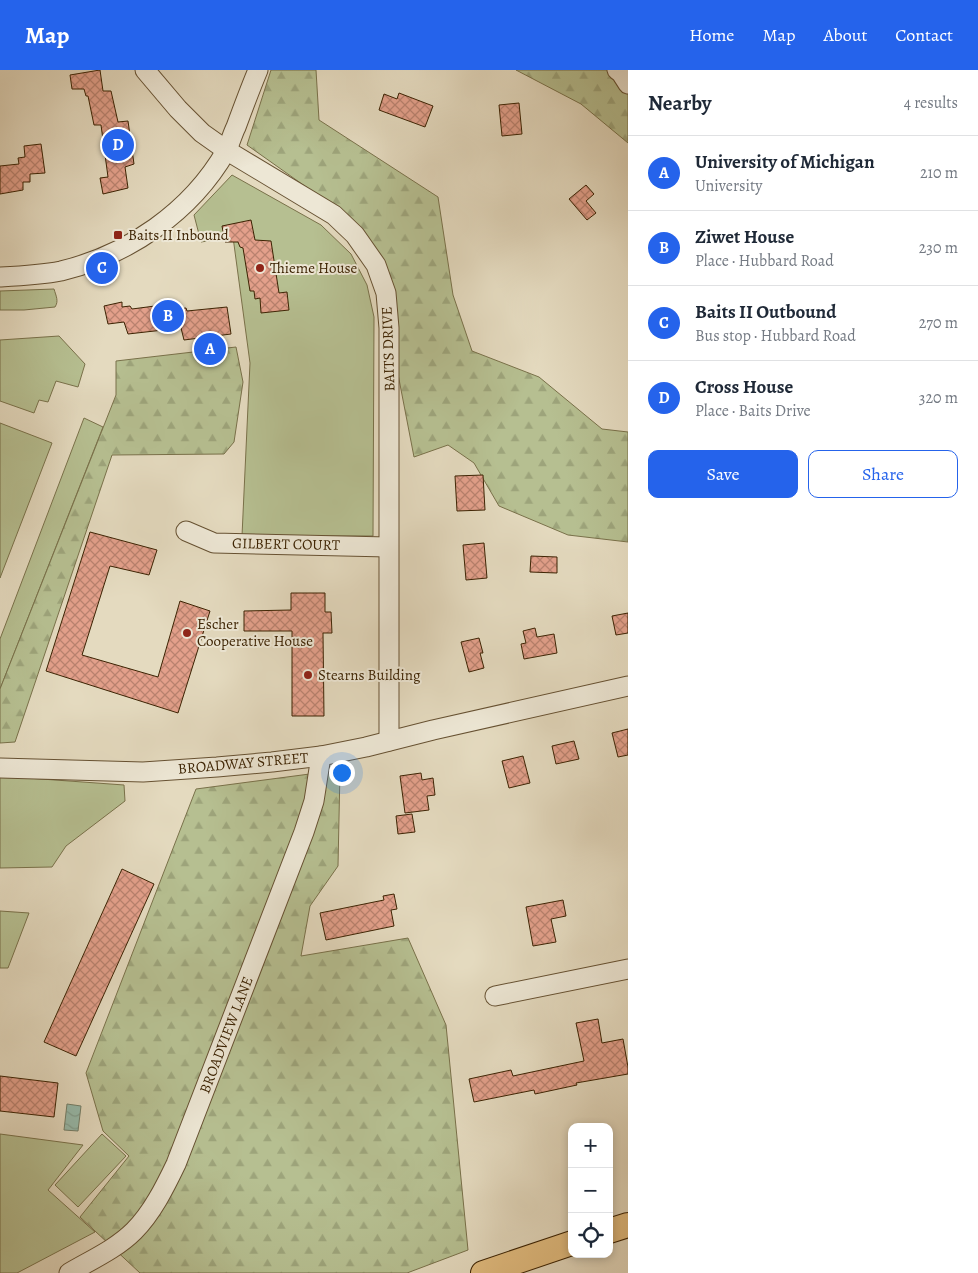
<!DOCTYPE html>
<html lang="en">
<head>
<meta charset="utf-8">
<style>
	body { margin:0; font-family:Alegreya,serif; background:#f2f2f3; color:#1f2937 }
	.controls { position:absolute; right:15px; bottom:15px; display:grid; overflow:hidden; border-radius:10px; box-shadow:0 2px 8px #0003 }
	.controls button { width:45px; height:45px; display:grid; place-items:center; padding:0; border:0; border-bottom:1px solid #e0e1e3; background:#fff; color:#1f2937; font:25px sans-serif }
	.you { position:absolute; left:341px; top:702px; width:18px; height:18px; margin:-12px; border:4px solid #fff; border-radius:50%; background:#1a73e8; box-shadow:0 0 0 8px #1a73e833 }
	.badge { display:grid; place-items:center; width:32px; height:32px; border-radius:50%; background:#2563eb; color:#fff; font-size:16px; font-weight:700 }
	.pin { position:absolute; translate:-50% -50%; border:2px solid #fff; box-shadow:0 1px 5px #0006 }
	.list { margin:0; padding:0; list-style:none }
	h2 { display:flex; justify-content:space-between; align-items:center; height:65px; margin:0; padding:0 20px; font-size:21px }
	h2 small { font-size:16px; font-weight:400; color:#747a83 }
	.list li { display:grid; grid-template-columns:32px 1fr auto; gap:15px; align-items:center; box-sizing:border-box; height:75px; padding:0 20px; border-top:1px solid #e0e1e3 }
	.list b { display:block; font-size:19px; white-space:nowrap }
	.list p { margin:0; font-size:16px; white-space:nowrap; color:#747a83 }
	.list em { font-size:16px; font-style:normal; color:#747a83 }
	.actions { display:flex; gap:10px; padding:15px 20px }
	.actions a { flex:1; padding:11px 0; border:1px solid #2563eb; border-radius:10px; text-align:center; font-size:18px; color:#2563eb }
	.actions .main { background:#2563eb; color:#fff }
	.icon { flex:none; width:28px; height:28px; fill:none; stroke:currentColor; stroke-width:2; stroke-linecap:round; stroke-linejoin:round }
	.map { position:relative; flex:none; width:628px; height:1203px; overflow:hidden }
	header { display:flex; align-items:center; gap:30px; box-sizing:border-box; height:70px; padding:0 25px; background:#2563eb; color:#fff }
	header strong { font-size:24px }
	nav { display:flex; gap:28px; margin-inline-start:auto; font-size:18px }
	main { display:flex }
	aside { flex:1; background:#fff }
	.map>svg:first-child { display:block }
	.green { fill:#b6bf91; stroke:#79714a }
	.forest { fill:url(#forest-firs); stroke:#79714a }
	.water { fill:url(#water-waves); stroke:#737e68 }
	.building { fill:url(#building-cross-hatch); stroke:#3c2303 }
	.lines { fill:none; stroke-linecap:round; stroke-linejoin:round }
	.minor-casing { stroke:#665132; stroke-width:21 }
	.major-casing { stroke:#3c2303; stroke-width:26 }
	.minor { stroke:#ede7d5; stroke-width:19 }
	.major { stroke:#e2bd80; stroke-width:24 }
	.poi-dot { fill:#8f2418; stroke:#ede7d5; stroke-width:2 }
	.labels { text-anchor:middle; stroke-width:4; stroke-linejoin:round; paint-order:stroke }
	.poi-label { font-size:15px; fill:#3c2303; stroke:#ede7d5; text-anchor:start }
	.street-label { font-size:15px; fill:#3c2303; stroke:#ede7d5 }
</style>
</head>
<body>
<header>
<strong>Map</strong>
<nav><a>Home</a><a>Map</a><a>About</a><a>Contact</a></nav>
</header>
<main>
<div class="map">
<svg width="628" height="1203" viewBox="0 0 628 1203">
	<defs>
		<pattern id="forest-firs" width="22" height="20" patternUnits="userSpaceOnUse" patternTransform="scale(1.25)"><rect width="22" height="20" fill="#b6bf91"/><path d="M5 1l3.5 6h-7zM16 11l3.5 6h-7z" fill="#9da47b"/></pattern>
		<pattern id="water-waves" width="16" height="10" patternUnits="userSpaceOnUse" patternTransform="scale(1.25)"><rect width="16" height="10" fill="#97bbac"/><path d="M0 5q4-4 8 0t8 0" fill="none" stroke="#83a092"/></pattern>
		<pattern id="building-cross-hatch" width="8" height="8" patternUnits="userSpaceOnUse" patternTransform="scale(1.25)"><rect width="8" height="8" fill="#e3a08b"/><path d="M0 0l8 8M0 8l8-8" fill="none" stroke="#b9826f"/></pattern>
	</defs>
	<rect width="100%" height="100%" fill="#e4dabf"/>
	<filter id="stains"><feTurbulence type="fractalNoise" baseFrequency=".004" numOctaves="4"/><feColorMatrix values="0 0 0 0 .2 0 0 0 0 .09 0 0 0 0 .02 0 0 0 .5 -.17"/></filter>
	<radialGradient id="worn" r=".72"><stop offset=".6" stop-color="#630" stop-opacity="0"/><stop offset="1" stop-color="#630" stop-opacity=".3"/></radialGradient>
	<g class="green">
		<polygon points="232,105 321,155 351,184 367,215 374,247 373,466 242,466 250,293 233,167 201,172 194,145"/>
		<path d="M54 219C56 226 59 231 55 237L24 240H0V221Z"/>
		<polygon points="59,266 85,294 78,317 56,311 48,332 39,330 34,343 0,331 0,270"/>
		<polygon points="84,348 103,357 0,619 0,569"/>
		<polygon points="0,353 52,373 0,508"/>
		<polygon points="0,706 124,715 125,731 66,776 52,797 0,798"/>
		<polygon points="0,841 29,843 8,898 0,898"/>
		<polygon points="0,1064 83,1075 48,1120 95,1162 17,1203 0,1203"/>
		<polygon points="102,1064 126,1086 78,1137 55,1115"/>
	</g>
	<g class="forest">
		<polygon points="271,0 316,0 319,50 438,127 453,225 472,281 539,307 602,359 628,362 628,472 568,465 499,436 474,393 448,375 414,387 398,304 389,206 354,151 247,75"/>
		<polygon points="516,0 628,0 628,73 581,34"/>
		<polygon points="236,277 243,312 234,372 224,384 112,385 15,672 0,673 0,619 116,325 116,291"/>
		<polygon points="340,700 338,796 310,836 301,886 408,868 446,955 468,1180 407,1203 140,1203 80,1147 129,1086 103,1061 86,1003 196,719"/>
	</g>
	<polygon class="water" points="67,1034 81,1036 78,1061 64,1060"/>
	<g class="building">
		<polygon points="100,0 103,21 111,21 118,52 128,51 134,94 125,97 128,118 103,124 100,108 108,107 101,55 94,55 88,26 86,26 84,19 72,19 70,5"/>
		<polygon points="399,23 433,36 425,57 379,40 384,24 397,29"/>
		<polygon points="519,33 522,64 502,66 499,35"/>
		<polygon points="41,74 45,103 30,104 30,112 23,112 23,120 0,124 0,96 19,94 18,88 25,87 24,76"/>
		<polygon points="586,115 594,124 586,131 596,143 587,150 569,129"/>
		<polygon points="251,150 255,170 271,171 279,223 287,222 289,240 261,243 260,228 255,229 254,221 250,221 243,178 240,177 238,172 225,172 222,156"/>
		<polygon points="122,232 122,237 130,236 132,239 178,233 178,239 186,238 187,241 227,237 231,264 184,270 181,258 128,264 124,252 108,254 104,236"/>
		<polygon points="483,405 485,440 457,441 455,406"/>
		<polygon points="90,462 157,480 149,505 110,496 82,585 158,607 180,531 210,541 178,643 46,601"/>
		<polygon points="484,473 487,508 466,510 463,475"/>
		<polygon points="531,486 557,487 557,503 530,502"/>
		<polygon points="291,523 325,523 325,542 331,542 332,563 323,563 324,646 292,646 292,561 244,561 244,541 291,540"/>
		<polygon points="628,543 628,563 616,565 612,546"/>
		<polygon points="535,558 537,567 554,564 557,583 524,589 521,574 526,573 523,561"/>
		<polygon points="479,568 483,583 480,583 484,598 469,602 461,572"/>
		<polygon points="628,659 628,685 618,687 612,663"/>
		<polygon points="574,671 579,689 556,694 552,676"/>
		<polygon points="523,686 530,713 509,718 502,691"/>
		<polygon points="421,703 422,710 433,708 435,725 427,726 429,740 405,743 400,706"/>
		<polygon points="412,744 415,762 398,764 396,746"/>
		<polygon points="122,799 154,814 76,986 44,972"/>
		<polygon points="394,824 397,839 391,840 394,856 326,870 320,843 384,830 383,826"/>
		<polygon points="563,830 566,846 551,849 556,872 533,876 526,837"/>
		<polygon points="598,949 602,973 623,969 628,997 628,1004 576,1013 577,1015 535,1024 534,1020 474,1032 469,1009 511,1000 513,1006 584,991 576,953"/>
		<polygon points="0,1006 58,1013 54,1047 0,1041"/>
	</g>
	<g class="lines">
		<defs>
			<g id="minor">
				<polyline points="145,0 178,39 202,63 226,80 334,145 355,165 376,195 386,223 389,258 389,671"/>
				<polyline points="617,0 621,3 628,14"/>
				<path d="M0 207C20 206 41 205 61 201 128 185 191 142 226 81 230 74 232 65 236 57 243 38 250 19 258 0"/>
				<polyline points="186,461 214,473 388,477"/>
				<polyline points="0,698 143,702 217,697 272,692 321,686 366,677 433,660 628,616"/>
				<polyline points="495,926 628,899"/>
				<path d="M69 1203C91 1190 116 1179 134 1161 152 1143 165 1117 176 1094L304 762 314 731 321 686"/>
			</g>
			<g id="major">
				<polyline points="609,1161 628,1155"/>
				<polyline points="483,1203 572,1173"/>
			</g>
		</defs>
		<use href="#minor" class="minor-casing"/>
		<use href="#major" class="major-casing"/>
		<use href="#minor" class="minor"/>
		<use href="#major" class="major"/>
	</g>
	<g class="poi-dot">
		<rect x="113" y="160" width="10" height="10" rx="2.5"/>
		<circle cx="260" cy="198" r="5"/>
		<circle cx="187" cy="563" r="5"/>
		<circle cx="308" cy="605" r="5"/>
	</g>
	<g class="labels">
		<g class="poi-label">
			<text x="128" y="170">Baits II Inbound</text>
			<text x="270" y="203">Thieme House</text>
			<text x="197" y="559">Escher<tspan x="197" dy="17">Cooperative House</tspan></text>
			<text x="318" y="610">Stearns Building</text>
		</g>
		<g class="street-label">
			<text transform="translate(388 279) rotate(-92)" y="5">BAITS DRIVE</text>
			<text transform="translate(286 474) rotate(1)" y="5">GILBERT COURT</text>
			<text transform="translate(243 693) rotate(-5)" y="5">BROADWAY STREET</text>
			<text transform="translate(226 965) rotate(-69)" y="5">BROADVIEW LANE</text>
		</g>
	</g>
	<rect width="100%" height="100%" filter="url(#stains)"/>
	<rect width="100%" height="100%" fill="url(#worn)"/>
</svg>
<div class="controls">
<button>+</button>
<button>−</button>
<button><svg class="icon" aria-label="locate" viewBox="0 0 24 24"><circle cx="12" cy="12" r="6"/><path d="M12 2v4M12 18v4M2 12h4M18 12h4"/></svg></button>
</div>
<div class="you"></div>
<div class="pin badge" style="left:210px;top:279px">A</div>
<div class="pin badge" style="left:168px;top:246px">B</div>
<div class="pin badge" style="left:102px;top:198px">C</div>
<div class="pin badge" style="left:118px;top:75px">D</div>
</div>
<aside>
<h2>Nearby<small>4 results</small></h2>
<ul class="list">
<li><span class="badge">A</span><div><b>University of Michigan</b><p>University</p></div><em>210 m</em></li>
<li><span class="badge">B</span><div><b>Ziwet House</b><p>Place · Hubbard Road</p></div><em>230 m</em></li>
<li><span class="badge">C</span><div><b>Baits II Outbound</b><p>Bus stop · Hubbard Road</p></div><em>270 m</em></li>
<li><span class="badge">D</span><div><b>Cross House</b><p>Place · Baits Drive</p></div><em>320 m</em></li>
</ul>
<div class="actions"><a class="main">Save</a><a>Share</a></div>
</aside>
</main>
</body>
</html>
